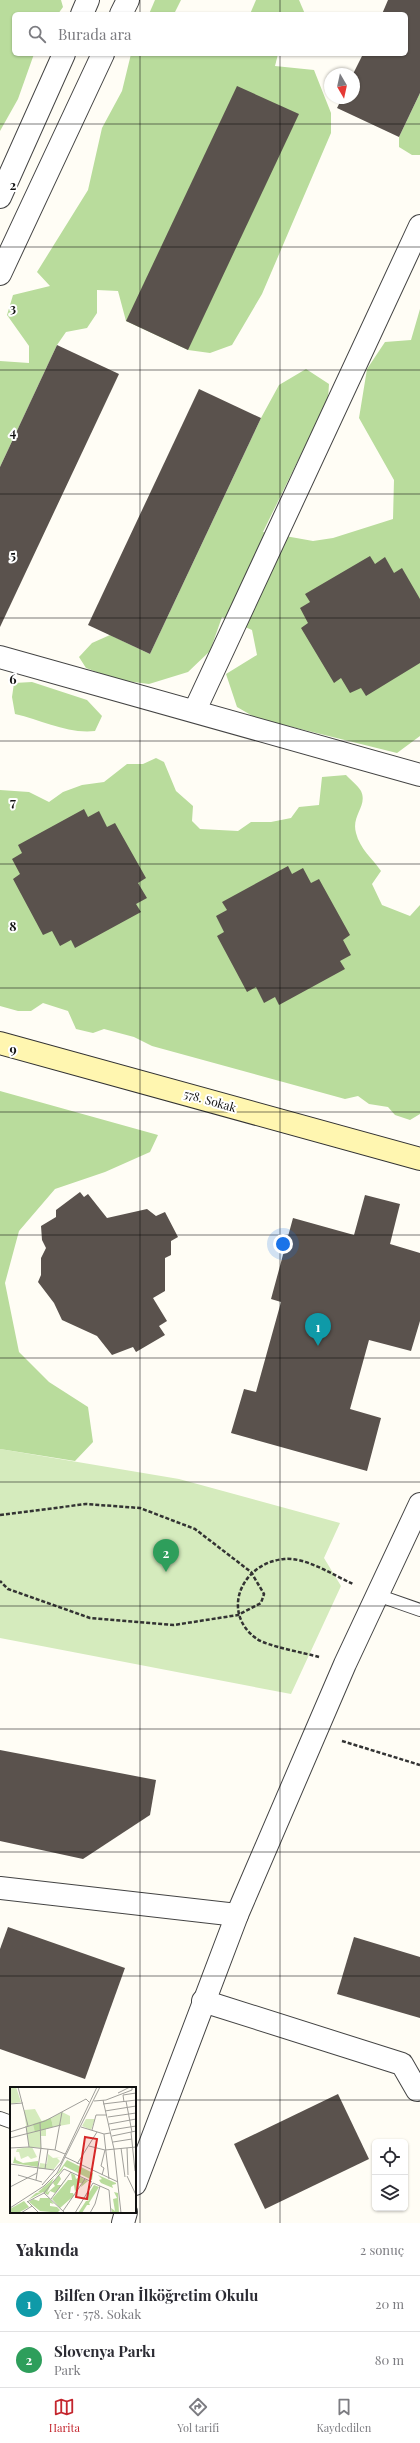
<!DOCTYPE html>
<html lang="tr">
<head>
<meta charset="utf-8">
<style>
	body { margin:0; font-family:"Playfair Display",serif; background:#f7f7f7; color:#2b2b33 }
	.controls { position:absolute; right:12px; bottom:12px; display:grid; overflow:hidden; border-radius:6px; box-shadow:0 1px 3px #0004 }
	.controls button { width:36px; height:36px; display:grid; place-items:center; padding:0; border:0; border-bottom:1px solid #e1e1e2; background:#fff; color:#2b2b33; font:20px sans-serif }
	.compass { position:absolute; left:324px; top:68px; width:36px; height:36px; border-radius:50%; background:#fff; box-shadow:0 1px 3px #0004; rotate:171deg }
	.you { position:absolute; left:283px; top:1244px; width:14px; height:14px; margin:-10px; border:3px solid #fff; border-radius:50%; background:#1a73e8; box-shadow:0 0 0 6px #1a73e833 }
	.badge { display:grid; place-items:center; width:26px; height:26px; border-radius:50%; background:#c4262e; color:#fff; font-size:13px; font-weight:700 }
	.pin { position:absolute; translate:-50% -33px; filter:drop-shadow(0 1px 2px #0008) }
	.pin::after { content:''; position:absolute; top:21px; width:14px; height:12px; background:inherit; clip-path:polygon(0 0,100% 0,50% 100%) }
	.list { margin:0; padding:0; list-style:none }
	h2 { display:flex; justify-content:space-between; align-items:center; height:52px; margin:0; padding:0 16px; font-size:17px }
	h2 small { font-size:13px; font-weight:400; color:#7c7c81 }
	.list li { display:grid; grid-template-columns:26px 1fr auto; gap:12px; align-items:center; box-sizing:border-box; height:56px; padding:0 16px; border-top:1px solid #e1e1e2 }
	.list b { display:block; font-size:15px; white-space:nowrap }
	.list p { margin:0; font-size:13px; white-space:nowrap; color:#7c7c81 }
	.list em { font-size:13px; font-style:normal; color:#7c7c81 }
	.icon { flex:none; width:22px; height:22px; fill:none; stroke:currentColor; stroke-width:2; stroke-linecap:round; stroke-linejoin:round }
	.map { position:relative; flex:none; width:420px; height:2223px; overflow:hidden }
	.search { position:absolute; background:#fff; box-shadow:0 1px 3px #0004; left:12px; right:12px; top:12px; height:44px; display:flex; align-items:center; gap:10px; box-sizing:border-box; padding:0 14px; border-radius:6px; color:#7c7c81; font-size:15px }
	.sheet { height:164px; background:#fff }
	nav { display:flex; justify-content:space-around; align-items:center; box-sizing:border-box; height:56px; border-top:1px solid #e1e1e2; background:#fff; font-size:11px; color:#7c7c81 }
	nav a { display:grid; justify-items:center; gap:2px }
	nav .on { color:#c4262e }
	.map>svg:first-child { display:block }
	.green { fill:#d5ebbd }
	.forest { fill:#b9dc9c }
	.building { fill:#5a524d }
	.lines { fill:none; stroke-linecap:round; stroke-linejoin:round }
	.lane-casing { stroke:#444; stroke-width:14 }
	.street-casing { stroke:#444; stroke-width:24 }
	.secondary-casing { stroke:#333; stroke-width:24 }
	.path { stroke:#333; stroke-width:2.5; stroke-dasharray:4 2; stroke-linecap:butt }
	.lane { stroke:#fff; stroke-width:12 }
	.street { stroke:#fff; stroke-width:22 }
	.secondary { stroke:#fff6b0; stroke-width:22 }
	.grid { fill:none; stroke:#111; stroke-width:1; stroke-opacity:0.55 }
	.labels { text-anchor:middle; stroke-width:4; stroke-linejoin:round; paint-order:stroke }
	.street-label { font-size:12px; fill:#111; stroke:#fff }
	.inset-road { fill:none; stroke:#a09f9a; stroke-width:1 }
	.view { fill:#d62828; fill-opacity:0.15; stroke:#d62828; stroke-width:2 }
	.inset-edge { fill:none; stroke:#111; stroke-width:2 }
	.grid-label { font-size:13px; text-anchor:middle; font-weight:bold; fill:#111; stroke:#fff; stroke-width:4; stroke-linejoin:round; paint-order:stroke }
</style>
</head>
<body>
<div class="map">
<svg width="420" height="2223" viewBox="0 0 420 2223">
	<rect width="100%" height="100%" fill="#fffdf5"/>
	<polygon class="green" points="0,1449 179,1479 340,1523 324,1558 341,1586 291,1694 0,1638"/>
	<g class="forest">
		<polygon points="0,0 61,0 63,7 58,14 14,14 14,54 34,54 18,99 0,131"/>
		<polygon points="155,0 181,0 174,14 149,14"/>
		<polygon points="256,0 299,0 305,14 250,14"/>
		<polygon points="131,54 278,54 275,66 314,70 331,113 331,133 262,294 232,345 210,353 188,350 126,321 118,291 97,290 97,313 87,328 66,332 57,345 0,467 0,361 29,363 29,346 7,315 13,295 50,286 37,272 88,190 102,128 122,91"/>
		<polygon points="420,93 420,155 412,155 399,147 399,137"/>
		<polygon points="420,309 420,736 397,753 256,718 237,707 226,674 257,655 252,630 222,617 210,651 188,672 149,684 118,680 86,668 79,657 92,643 110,635 150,654 261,418 279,385 306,369 329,384 328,399 263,532 313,541 333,538 393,519 394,480 359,418 367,369 385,342 411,340"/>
		<path d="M32 682 87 700 102 716 95 731C67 734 42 720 15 714L12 697 14 683Z"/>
		<path d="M156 758 164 762 176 791 193 806 192 821 200 829 238 831 251 822H271L291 818 299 807 319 805 322 777 346 775C351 780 358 786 361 791 368 806 351 815 356 833 360 849 372 858 381 871L372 884 382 905 410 916 420 905V1114L410 1120 395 1115 388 1107 369 1104 358 1096 345 1099 152 1046 134 1037 104 1029 93 1033 76 1029 68 1011 43 1003 31 1011H18L0 1006V790L29 792 49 802 63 792 82 785 104 782 127 764H143Z"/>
		<polygon points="0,1091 158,1135 150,1152 105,1172 55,1189 19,1231 5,1283 19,1352 49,1382 88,1407 93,1442 75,1461 0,1449"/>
	</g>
	<g class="building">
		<polygon points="388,0 420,0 420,93 399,137 337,108 342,98 354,98 353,74 363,54 406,54 406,14 382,14"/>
		<polygon points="237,86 299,114 188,350 126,321"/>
		<polygon points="57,345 119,374 0,627 0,467"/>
		<polygon points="199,389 261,418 150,654 88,625"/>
		<polygon points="370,556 375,564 385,557 394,573 402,568 420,599 420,663 366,696 361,688 350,693 341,678 334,683 301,628 308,623 300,608 310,602 305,594"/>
		<polygon points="84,809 88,817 99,811 107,827 115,823 146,878 138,883 147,898 136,904 141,912 75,948 71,940 60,946 52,931 43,935 13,879 20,874 12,859 22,853 18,845"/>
		<polygon points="288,866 292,874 303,868 311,883 319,879 350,935 343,940 351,955 340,961 345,969 279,1005 275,997 264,1003 256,987 247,992 217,936 224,932 216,916 227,910 222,902"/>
		<polygon points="80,1192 84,1197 88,1194 107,1218 147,1209 156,1216 165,1212 178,1237 171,1241 171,1255 165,1258 165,1291 153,1298 167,1321 159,1326 165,1335 136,1352 133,1347 112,1355 97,1336 62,1320 54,1303 38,1282 41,1275 41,1258 46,1248 42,1240 41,1226 56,1217 56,1210"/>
		<polygon points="365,1195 400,1204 390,1244 420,1253 420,1321 411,1351 369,1340 350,1409 381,1418 367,1471 231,1433 244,1389 256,1392 281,1302 271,1299 293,1218 354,1235"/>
		<polygon points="0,1750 156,1780 150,1815 83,1859 0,1841"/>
		<polygon points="8,1927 125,1968 85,2079 0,2049 0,1949"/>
		<polygon points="354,1937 420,1957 420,2018 337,1994"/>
		<polygon points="338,2094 369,2159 265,2209 234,2144"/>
	</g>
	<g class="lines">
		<defs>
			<g id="lane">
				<polyline points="377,1595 420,1610"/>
				<polyline points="0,2118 11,2122"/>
			</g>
			<g id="street">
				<polyline points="82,14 88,0"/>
				<polyline points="121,14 128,0"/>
				<polyline points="0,197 64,54"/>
				<polyline points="0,274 103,54"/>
				<polyline points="0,657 420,775"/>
				<polyline points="195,710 420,226"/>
				<polyline points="0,1888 237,1915"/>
				<polyline points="203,2001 402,2064 417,2090"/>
				<polyline points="135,2184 237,1915 345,1664 420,1504"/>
				<polyline points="123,2223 126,2212"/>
			</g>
			<polyline id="secondary" points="0,1043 420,1159"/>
		</defs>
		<use href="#lane" class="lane-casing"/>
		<use href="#street" class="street-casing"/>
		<use href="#secondary" class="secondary-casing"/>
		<g class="path">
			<polyline points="0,1515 86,1504 140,1508 195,1529 251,1572 264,1594 261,1603 238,1615 174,1625 90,1618 8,1589 0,1581"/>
			<path d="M319 1657C305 1653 267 1646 257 1639 220 1613 241 1563 284 1559 306 1557 333 1575 353 1584"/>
			<polyline points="342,1741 420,1765"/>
		</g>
		<use href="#lane" class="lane"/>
		<use href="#street" class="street"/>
		<use href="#secondary" class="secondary"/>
	</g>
	<path class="grid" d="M140 0V14M280 0V14M140 54V2223M280 54V2223M0 124H420M0 247H420M0 370H420M0 494H420M0 618H420M0 741H420M0 864H420M0 988H420M0 1112H420M0 1235H420M0 1358H420M0 1482H420M0 1606H420M0 1729H420M0 1852H420M0 1976H420M0 2100H11M135 2100H420"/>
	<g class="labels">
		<g class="street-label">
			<text transform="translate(210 1101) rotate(16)" y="4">578. Sokak</text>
		</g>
	</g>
	<g transform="translate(10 2087)">
		<rect width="126" height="126" fill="#fffdf5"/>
		<path d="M0 0H6L11 15 0 17ZM25 22 36 42V49H31V61L22 60 27 70 21 72 18 69 11 72 9 65H6L7 62 19 60 14 23ZM52 25 60 29V37L43 40 41 31ZM76 32H85L81 43 72 39ZM38 67 43 71 52 70 47 71 50 74 44 82H29L30 76 37 77Z" fill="#d5ebbd"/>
		<path d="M41 31 43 40 25 45 23 37ZM5 69 6 73 13 76 28 74V80L3 76ZM57 73 83 86 82 93 54 79 52 83 45 90ZM61 86 65 88 66 92 70 90 78 94 71 100 72 96H69L65 105 64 98 61 100 60 106H63L64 109 67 106 50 121 42 112 58 93H62ZM49 88 51 92 47 98H51L57 92 45 106 40 104 38 108 33 105 18 113 26 106 31 105H28L44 91 37 106 45 99 43 96ZM88 88 106 96V97L102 98 103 101 91 96 89 93 92 92ZM84 98 89 100 79 116 80 118H77L72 126H68L76 114H79L76 111ZM104 105 108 106 109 126 102 125 101 121 105 124 103 112 107 111ZM30 111H39L44 117 40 116V119L47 120 50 123 48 125 52 126 30 124 19 115 23 112 29 114ZM14 114 19 120 8 126H0V122Z" fill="#b9dc9c"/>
		<path class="inset-road" d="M8 0 18 39M108 6 120 0M93 13 104 62 111 126M84 14 96 13 122 3V0M116 14 122 45M114 15 113 8 126 6M0 17 13 16M93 17 126 13M95 24 126 19M98 30 126 26M99 37 126 32M16 39 19 60M71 40 94 47 100 46M82 43 86 28H97M101 43 126 39M0 45 35 34 76 12 79 15M121 45 125 84M94 47 99 92M102 49 126 44M0 51 51 38M103 55 122 52M79 59 95 63 126 60M0 61 19 60 45 63 55 67M111 61 115 90M117 61 118 88M45 63 52 25M55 70 108 95M0 77 44 83M67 77 87 45M35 82 38 62M8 88 32 95M92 88 94 81 91 79 95 63M117 89 126 108M26 93 31 61 30 35M83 96 99 103 101 126M32 98 51 76 87 0M0 100 27 86M34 106 55 126M41 112 61 85M17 114 29 126M17 115 34 106 54 82 82 95M0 121 34 99 47 86 90 0M53 124 75 92M11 126 22 119M65 126 83 96M80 126 85 117 90 99"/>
		<path class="view" d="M75 50 87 52 77 112 66 110Z"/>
		<rect width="126" height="126" class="inset-edge"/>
	</g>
	<g class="grid-label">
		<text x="13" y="190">2</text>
		<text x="13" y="313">3</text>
		<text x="13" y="437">4</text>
		<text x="13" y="560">5</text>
		<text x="13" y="684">6</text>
		<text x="13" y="807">7</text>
		<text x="13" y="931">8</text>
		<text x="13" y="1054">9</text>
	</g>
</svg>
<div class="controls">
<button><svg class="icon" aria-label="locate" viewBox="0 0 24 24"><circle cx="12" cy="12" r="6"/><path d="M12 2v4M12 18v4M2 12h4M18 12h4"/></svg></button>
<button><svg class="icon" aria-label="layers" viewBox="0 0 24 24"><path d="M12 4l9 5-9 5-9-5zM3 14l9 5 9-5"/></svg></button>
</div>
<svg class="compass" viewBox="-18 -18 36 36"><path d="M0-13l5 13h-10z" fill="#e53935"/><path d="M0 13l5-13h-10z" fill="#7c7c81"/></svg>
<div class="you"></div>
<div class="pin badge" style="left:318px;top:1346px;background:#0f9aa8">1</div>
<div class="pin badge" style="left:166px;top:1572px;background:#2e9e5b">2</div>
<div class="search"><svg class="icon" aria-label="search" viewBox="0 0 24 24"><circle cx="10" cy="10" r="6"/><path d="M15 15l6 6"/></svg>Burada ara</div>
</div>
<section class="sheet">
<h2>Yakında<small>2 sonuç</small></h2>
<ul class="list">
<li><span class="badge" style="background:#0f9aa8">1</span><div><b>Bilfen Oran İlköğretim Okulu</b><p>Yer · 578. Sokak</p></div><em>20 m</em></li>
<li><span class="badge" style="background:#2e9e5b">2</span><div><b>Slovenya Parkı</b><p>Park</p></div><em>80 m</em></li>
</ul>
</section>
<nav>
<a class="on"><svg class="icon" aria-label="map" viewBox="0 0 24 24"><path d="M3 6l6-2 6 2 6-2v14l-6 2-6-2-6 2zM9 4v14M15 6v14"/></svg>Harita</a>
<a><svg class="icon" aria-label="directions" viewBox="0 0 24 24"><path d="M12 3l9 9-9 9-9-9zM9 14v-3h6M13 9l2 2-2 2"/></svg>Yol tarifi</a>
<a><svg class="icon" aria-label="saved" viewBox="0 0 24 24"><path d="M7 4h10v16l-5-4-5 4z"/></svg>Kaydedilen</a>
</nav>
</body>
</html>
